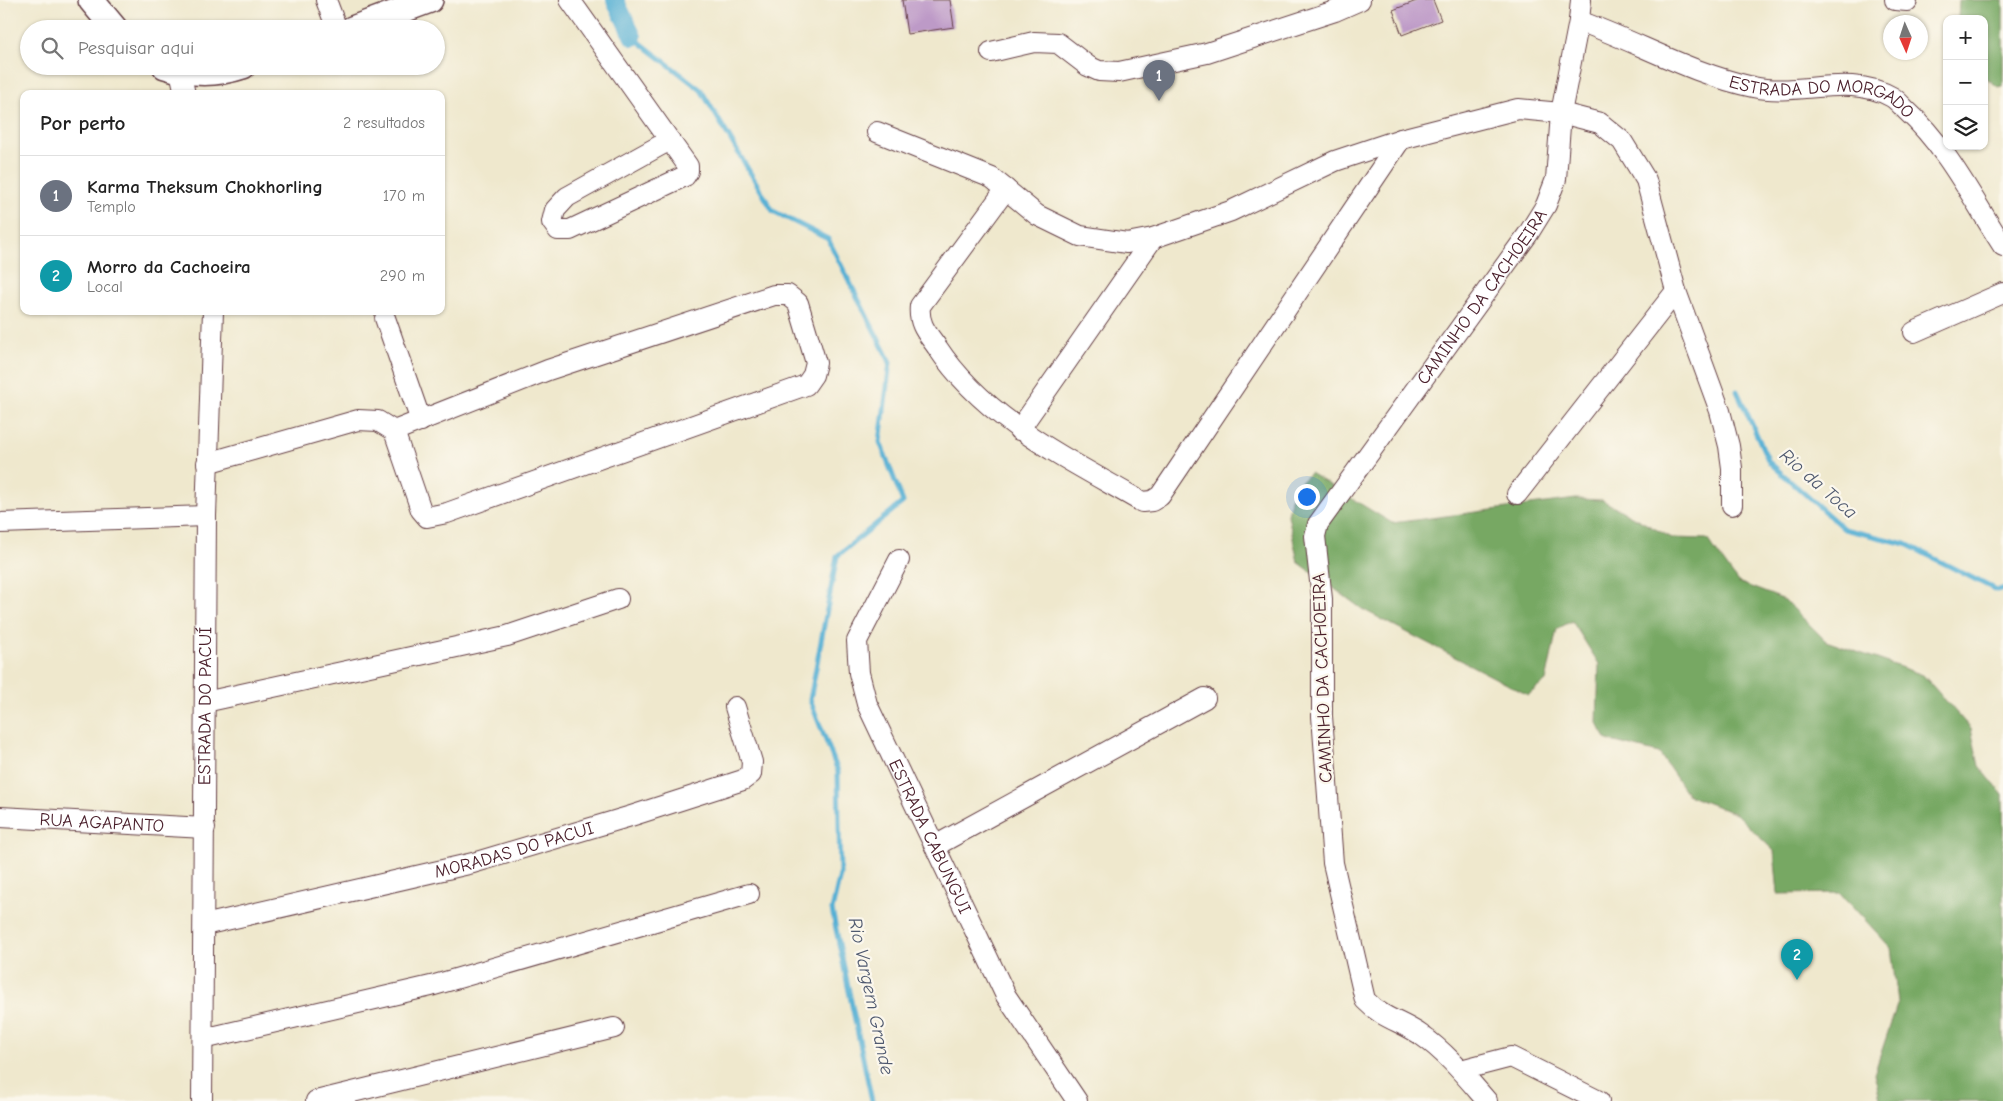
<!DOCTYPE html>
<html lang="pt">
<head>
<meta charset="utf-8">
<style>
	body { margin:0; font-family:"Comic Neue",sans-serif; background:#f6f6f6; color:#222 }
	.controls { position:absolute; right:15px; top:15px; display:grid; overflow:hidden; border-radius:10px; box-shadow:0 1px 4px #0004 }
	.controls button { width:45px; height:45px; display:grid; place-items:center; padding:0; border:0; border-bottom:1px solid #e0e0e0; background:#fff; color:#222; font:25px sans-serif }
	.compass { position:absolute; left:1883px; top:15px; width:45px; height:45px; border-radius:50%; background:#fff; box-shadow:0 1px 4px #0004; rotate:177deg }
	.you { position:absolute; left:1306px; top:496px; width:18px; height:18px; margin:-12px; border:4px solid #fff; border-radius:50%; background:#1a73e8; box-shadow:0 0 0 8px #1a73e833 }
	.badge { display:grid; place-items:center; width:32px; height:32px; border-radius:50%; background:#c8321e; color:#fff; font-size:16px; font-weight:700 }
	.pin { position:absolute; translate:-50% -41px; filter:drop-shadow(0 1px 2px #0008) }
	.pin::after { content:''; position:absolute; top:26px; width:18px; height:15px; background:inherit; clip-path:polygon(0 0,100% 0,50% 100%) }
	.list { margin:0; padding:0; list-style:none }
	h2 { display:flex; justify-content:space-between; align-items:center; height:65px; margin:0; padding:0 20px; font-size:21px }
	h2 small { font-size:16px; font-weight:400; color:#767676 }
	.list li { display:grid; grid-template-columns:32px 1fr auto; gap:15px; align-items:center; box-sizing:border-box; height:80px; padding:0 20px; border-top:1px solid #e0e0e0 }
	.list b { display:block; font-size:19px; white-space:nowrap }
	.list p { margin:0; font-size:16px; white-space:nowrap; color:#767676 }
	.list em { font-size:16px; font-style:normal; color:#767676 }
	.icon { flex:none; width:28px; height:28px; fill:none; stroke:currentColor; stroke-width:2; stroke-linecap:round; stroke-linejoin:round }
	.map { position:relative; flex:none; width:2003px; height:1101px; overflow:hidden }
	.search { position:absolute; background:#fff; box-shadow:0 1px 4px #0004; left:20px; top:20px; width:425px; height:55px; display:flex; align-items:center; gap:12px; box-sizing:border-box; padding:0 18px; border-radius:28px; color:#767676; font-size:19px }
	.panel { position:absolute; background:#fff; box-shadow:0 1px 4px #0004; left:20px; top:90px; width:425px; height:225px; border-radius:10px }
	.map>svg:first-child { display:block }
	.forest { fill:#77a863; stroke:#606447 }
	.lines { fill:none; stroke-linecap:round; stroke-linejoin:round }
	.stream { stroke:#56b0d4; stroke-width:5 }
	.canal { stroke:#56b0d4; stroke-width:18 }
	.building { fill:#bd9ac7 }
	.minor-casing { stroke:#633d43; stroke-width:22 }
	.major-casing { stroke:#633d43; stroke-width:28 }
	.minor { stroke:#fff; stroke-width:20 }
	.major { stroke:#fff; stroke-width:25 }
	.labels { text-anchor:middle; stroke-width:4.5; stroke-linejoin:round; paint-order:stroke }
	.street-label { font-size:18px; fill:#4a1f2b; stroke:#fbf7ec }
	.water-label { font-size:19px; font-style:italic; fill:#4f596f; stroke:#fbf7ec }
</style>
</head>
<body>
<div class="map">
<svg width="2003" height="1101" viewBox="0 0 2003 1101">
	<rect width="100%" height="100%" fill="#fbf7ec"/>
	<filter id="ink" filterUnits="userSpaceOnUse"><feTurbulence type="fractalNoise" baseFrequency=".02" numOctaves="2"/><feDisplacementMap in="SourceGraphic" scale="10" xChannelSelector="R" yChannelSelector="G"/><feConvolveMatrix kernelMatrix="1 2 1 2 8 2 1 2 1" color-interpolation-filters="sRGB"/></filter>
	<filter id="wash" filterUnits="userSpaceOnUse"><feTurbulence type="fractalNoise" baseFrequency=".0096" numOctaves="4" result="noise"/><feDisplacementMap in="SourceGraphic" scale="20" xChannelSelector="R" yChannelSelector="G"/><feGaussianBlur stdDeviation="1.12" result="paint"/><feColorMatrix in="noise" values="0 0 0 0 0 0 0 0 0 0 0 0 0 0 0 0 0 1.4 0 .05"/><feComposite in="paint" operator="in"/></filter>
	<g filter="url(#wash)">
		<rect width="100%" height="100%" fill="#efe8cd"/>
		<g class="forest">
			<polygon points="1959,0 2003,0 2003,86 1998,87 1984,76 1984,19 1958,19"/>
			<polygon points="1310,473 1392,523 1576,499 1602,500 1672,538 1707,539 1738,582 1785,600 1826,641 1923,675 1971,729 1979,766 2003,795 2003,1101 1881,1101 1874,1074 1898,1002 1891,948 1840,893 1778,894 1774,851 1736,814 1688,795 1659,753 1607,740 1597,723 1599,664 1572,621 1557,629 1546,681 1528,695 1362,609 1298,562 1288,515 1293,489"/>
		</g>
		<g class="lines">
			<g class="stream">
				<polyline points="633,37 701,90 773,211 828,239 890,362 880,442 903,502 837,556 810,700 838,771 840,875 832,910 872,1101"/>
				<polyline points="1737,391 1769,462 1844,529 1906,544 1996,590 2003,589"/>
			</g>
			<polyline class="canal" points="615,0 633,37"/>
		</g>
		<g id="blocks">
			<g class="building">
				<polygon points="902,0 950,0 954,27 907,34"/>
				<polygon points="1419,0 1433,0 1441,20 1402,35 1393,10"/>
			</g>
		</g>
	</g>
	<g filter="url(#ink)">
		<use href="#blocks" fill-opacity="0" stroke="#633d43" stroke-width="1"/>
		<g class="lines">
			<defs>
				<g id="minor">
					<polyline points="326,0 337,29"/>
					<polyline points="570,0 688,166 688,171 685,176 570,230 558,230 552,222 555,210 567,197 670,140"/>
					<polyline points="1895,0 1907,1"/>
					<path id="s1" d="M1579 21C1638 42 1692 74 1753 87 1785 94 1820 84 1852 86 1866 87 1880 90 1892 97 1897 100 1902 106 1906 110 1947 147 1973 200 2003 246"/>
					<polyline points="991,52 1034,42 1058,43 1088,66 1099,71 1119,72 1207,53 1335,11 1360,0"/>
					<polyline points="180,71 185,94"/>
					<polyline points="877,132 992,178 1037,215 1080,236 1127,243 1153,238 1231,211 1335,161 1401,139 1518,109 1561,113 1600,123 1622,141 1646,180 1676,291 1720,411 1729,446 1732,468 1732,505"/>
					<path d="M1006 189 920 306C918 324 927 333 937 347 986 421 1068 459 1142 502L1152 501 1160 496 1401 139"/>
					<polyline points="385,318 421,421"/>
					<polyline points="1914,332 2003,293"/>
					<polyline points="1019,430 1153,238"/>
					<polyline points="207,463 358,420 378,421 394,431 421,510 427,517 447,513 806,385 813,375 816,363 798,303 788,295 774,295 548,370 394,431"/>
					<polyline points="1517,494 1676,291"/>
					<polyline points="0,523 206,516"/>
					<path id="s2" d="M899 560 857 641 859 673 867 704 1006 996 1077 1101"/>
					<polyline points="205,702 507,636 618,599"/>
					<path id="s3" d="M0 817 205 828"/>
					<polyline points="935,846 1205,698"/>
					<path id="s4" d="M204 925 473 863 631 816 743 780 751 774 752 762 735 707"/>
					<polyline points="203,1039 431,986 749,894"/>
					<polyline points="1461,1070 1511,1057 1599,1101"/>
					<path id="s5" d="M202 1101 206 516 213 311"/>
					<polyline points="316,1101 614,1028"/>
					<path id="s6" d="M1487 1101C1467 1078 1446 1052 1421 1035 1401 1021 1383 1019 1365 1000L1333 863 1322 716V599L1315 536 1318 524 1528 234 1546 205 1556 179 1561 113 1579 21 1581 0"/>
				</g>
				<g id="major">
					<polyline points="91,0 115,29"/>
					<polyline points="352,29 430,0"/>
					<path d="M165 66C192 75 216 75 243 66"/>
				</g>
			</defs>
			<use href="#minor" class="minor-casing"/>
			<use href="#major" class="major-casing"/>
			<use href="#minor" class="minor"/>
			<use href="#major" class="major"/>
		</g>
	</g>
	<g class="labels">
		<g class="street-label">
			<text dy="6" stroke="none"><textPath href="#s1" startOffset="258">ESTRADA DO MORGADO</textPath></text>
			<text dy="6" stroke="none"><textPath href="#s6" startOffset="921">CAMINHO DA CACHOEIRA</textPath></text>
			<text transform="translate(1322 678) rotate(-92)" y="6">CAMINHO DA CACHOEIRA</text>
			<text dy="6" stroke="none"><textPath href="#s5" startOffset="395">ESTRADA DO PACUÍ</textPath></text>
			<text dy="6" stroke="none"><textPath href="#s3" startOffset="102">RUA AGAPANTO</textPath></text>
			<text dy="6" stroke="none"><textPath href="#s2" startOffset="302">ESTRADA CABUNGUI</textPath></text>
			<text dy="6" stroke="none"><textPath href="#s4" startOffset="319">MORADAS DO PACUI</textPath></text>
		</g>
		<g class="water-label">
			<text transform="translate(1819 483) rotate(41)" y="7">Rio da Toca</text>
			<text transform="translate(872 996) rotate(78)" y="7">Rio Vargem Grande</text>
		</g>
	</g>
</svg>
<div class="controls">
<button>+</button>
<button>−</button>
<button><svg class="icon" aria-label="layers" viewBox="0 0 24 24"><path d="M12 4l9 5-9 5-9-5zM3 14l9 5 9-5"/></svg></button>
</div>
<svg class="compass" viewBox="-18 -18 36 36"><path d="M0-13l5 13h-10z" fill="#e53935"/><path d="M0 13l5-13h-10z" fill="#767676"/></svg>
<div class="you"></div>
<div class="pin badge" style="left:1159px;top:101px;background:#6b7280">1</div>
<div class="pin badge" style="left:1797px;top:980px;background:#0f9aa8">2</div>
<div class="search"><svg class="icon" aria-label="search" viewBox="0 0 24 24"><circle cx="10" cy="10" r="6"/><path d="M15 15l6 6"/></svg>Pesquisar aqui</div>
<section class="panel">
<h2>Por perto<small>2 resultados</small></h2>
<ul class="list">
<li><span class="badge" style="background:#6b7280">1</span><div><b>Karma Theksum Chokhorling</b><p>Templo</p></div><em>170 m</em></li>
<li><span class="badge" style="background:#0f9aa8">2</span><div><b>Morro da Cachoeira</b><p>Local</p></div><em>290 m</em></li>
</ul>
</section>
</div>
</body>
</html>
